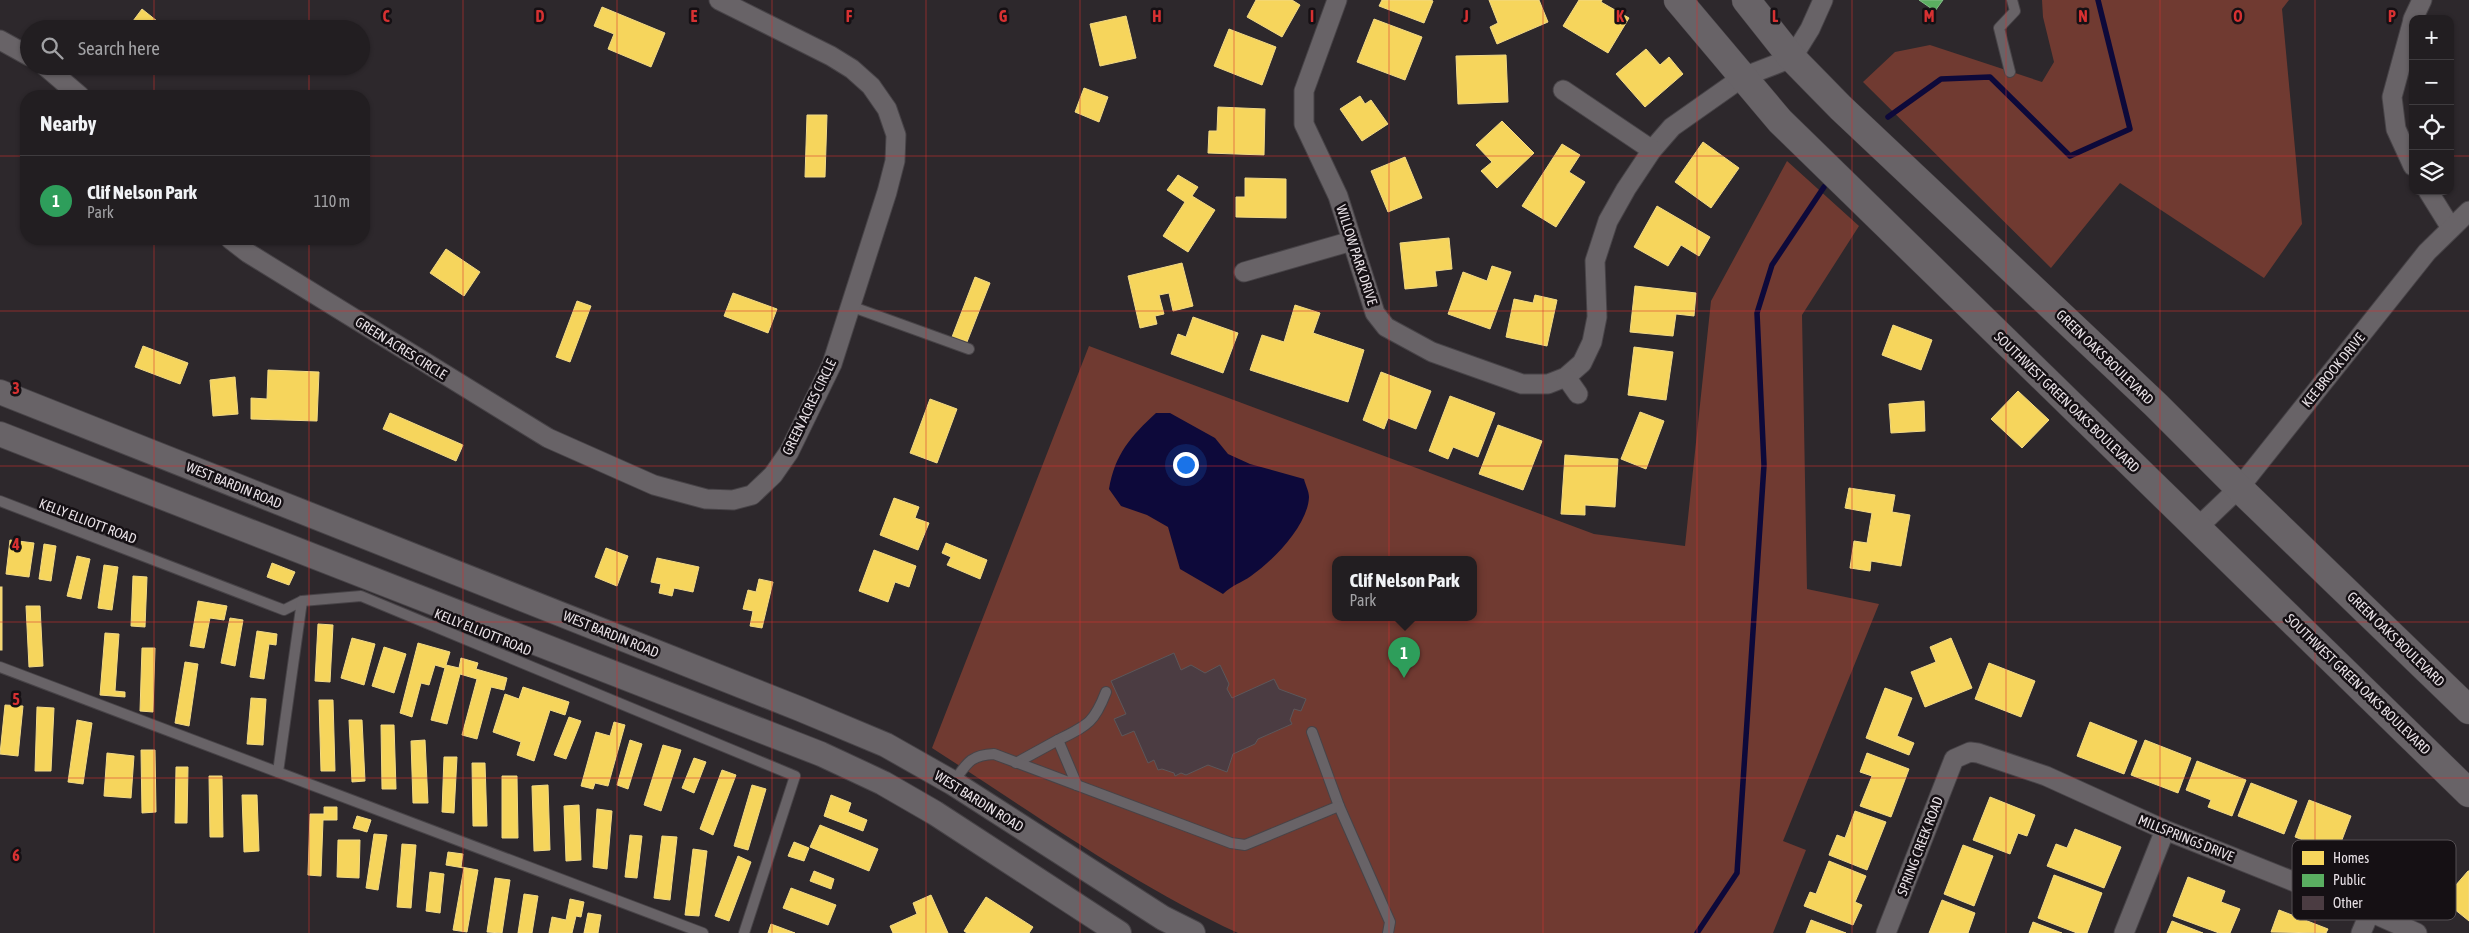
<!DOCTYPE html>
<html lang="en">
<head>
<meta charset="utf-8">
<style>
	body { margin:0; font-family:"Asap Condensed",sans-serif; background:#2e2b2e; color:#f1f3f6 }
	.controls { position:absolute; right:15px; top:15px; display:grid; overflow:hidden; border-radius:10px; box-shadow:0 1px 4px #0004 }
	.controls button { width:45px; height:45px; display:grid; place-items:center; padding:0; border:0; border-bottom:1px solid #3f3c3f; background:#221e21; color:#f1f3f6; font:25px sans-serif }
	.you { position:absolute; left:1185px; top:464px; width:18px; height:18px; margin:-12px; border:4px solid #fff; border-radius:50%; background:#1a73e8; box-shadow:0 0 0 8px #1a73e833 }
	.badge { display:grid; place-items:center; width:32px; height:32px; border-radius:50%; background:#2563eb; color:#fff; font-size:16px; font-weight:700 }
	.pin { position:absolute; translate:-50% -41px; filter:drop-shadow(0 1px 2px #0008) }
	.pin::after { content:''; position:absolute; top:26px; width:18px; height:15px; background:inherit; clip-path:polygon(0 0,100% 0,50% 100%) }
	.popup { position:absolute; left:1332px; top:556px; width:145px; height:65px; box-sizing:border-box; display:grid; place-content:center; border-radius:10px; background:#221e21; filter:drop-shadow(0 1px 4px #0005); font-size:16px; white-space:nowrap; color:#a2a2a5 }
	.popup b { font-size:19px; color:#f1f3f6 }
	.popup::after { content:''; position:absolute; left:50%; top:100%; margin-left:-10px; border:10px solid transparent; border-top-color:#221e21 }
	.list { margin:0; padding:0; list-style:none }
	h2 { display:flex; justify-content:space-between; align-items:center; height:65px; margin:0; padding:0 20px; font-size:21px }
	h2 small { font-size:16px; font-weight:400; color:#a2a2a5 }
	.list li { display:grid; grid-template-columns:32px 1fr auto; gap:15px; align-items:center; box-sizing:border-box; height:90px; padding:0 20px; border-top:1px solid #3f3c3f }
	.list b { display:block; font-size:19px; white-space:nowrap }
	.list p { margin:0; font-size:16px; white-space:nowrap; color:#a2a2a5 }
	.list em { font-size:16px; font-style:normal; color:#a2a2a5 }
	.icon { flex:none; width:28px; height:28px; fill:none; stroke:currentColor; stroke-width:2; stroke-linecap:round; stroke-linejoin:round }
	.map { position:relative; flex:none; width:2469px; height:933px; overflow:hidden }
	.search { position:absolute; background:#221e21; box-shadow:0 1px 4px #0004; left:20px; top:20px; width:350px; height:55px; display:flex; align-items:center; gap:12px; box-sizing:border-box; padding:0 18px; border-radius:28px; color:#a2a2a5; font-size:19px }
	.panel { position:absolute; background:#221e21; box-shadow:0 1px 4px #0004; left:20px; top:90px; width:350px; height:155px; border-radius:20px }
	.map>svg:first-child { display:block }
	.green { fill:#703a31; fill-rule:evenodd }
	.water { fill:#0d093a }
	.homes { fill:#f6d55c; stroke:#f2d985 }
	.public { fill:#5aae61; stroke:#85bd89 }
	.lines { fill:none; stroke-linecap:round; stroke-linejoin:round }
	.stream { stroke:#0d093a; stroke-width:5.5 }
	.building { fill:#4b3c42; stroke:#5c575a }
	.service-casing { stroke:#474347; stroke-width:12 }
	.minor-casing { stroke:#474347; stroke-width:21 }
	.tertiary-casing { stroke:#474347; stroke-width:26 }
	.secondary-casing { stroke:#474347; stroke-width:29 }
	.service { stroke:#686367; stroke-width:10 }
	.minor { stroke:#686367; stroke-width:19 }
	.tertiary { stroke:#686367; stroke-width:24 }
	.secondary { stroke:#686367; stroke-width:28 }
	.grid { fill:none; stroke:#d73132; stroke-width:1; stroke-opacity:0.55 }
	.labels { text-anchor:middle; stroke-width:5; stroke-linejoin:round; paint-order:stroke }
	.street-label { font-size:14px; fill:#e8e1e6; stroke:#151014 }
	.key { fill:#151014; stroke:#544f53; stroke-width:1 }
	.key-label { font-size:14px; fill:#e8e1e6 }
	.grid-label { font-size:16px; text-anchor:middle; font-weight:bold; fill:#d73132; stroke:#151014; stroke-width:5; stroke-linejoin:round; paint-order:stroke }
</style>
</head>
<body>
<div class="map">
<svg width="2469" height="933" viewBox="0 0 2469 933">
	<rect width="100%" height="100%" fill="#2d282c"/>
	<g class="green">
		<polygon points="2042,0 2289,0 2282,9 2302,224 2264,278 2120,183 2051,268 1863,82 1895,52 1930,45 2042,82 2054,62 2043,17"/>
		<path d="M1787 161 1859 226 1802 315 1807 589 1879 604 1783 841 1806 850 1773 933H1238C1130 883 1032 812 932 748L1089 346 1594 534 1685 546 1711 301ZM1335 559H1473V617H1335Z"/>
	</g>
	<path class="water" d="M1156 413H1170L1215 438 1228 454 1250 464 1304 479C1305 484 1309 491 1309 497 1308 525 1273 561 1251 576 1241 583 1232 585 1223 594L1180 569 1168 527 1147 515 1121 506 1109 489C1115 454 1131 436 1156 413Z"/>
	<g class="homes">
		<polygon points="1256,0 1292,0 1300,5 1282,37 1247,17"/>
		<polygon points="1382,0 1431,0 1433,1 1424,23 1379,6"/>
		<polygon points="1489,0 1539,0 1548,22 1497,44 1490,27 1498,23"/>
		<polygon points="1579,0 1602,0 1601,2 1629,18 1608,53 1563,26"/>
		<polygon points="602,7 665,33 651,67 608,49 614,34 594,26"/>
		<polygon points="142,9 167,29 127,29"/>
		<polygon points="1126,16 1136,58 1100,66 1090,24"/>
		<polygon points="1374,19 1422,37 1405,80 1357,62"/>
		<polygon points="1229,29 1276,47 1262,85 1214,66"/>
		<polygon points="1646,49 1660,65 1669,57 1683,74 1645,107 1616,74"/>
		<polygon points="1506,55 1508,102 1458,104 1456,56"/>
		<polygon points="1084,88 1108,97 1099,122 1075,112"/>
		<polygon points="1360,96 1365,104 1371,100 1388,124 1362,141 1340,109"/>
		<polygon points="1218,107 1265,109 1264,155 1208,153 1209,131 1217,131"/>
		<polygon points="807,115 827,115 825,177 805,177"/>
		<polygon points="1502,121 1534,153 1497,188 1481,171 1492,162 1476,145"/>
		<polygon points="1703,142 1739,168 1711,208 1675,182"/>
		<polygon points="1562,144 1580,155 1569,172 1585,182 1556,227 1522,206"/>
		<polygon points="1405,157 1422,198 1388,212 1371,171"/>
		<polygon points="1178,175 1198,187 1192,196 1215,210 1188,252 1163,236 1185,202 1167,190"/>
		<polygon points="1245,178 1286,179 1286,218 1236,217 1236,197 1245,197"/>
		<polygon points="1657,206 1710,237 1699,256 1681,245 1668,266 1634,247"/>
		<polygon points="1449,238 1452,269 1435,271 1437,286 1405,289 1400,243"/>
		<polygon points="446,249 480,272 464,296 430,273"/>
		<polygon points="1182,263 1193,306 1173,311 1169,293 1159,295 1164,314 1155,316 1157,324 1140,328 1128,276"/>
		<polygon points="1492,266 1511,272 1490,329 1448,314 1463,272 1487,281"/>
		<polygon points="975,277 990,283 967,342 952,337"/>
		<polygon points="1635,286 1696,293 1694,316 1676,314 1673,336 1630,332"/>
		<polygon points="733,293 777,309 768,333 724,316"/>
		<polygon points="1535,295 1557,300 1547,346 1506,337 1514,299 1533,303"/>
		<polygon points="577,301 591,306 570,362 556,357"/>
		<polygon points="1295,305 1320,313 1313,333 1364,350 1348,402 1250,370 1262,335 1284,342"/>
		<polygon points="1193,317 1238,333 1223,373 1171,354 1178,334 1186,337"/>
		<polygon points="1893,325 1932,340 1921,370 1882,355"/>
		<polygon points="143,346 188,363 180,384 135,367"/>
		<polygon points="1634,347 1673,352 1666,400 1628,395"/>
		<polygon points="268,370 319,372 317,421 251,419 251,398 267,399"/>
		<polygon points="1381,372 1431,391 1416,429 1388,418 1384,429 1363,420"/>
		<polygon points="235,377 238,414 213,416 210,380"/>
		<polygon points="2018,391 2049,420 2022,448 1991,419"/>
		<polygon points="1450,396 1495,413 1478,457 1453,447 1448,459 1429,451"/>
		<polygon points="930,399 957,409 937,463 910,453"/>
		<polygon points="1924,401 1925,431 1891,433 1889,404"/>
		<polygon points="1640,412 1664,421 1646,469 1621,459"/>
		<polygon points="390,413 463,445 456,461 383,429"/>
		<polygon points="1498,425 1542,441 1523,490 1479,474"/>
		<polygon points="1565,455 1618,459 1615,507 1585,505 1585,515 1561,514"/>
		<polygon points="1849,488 1895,495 1892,512 1910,515 1901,566 1871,561 1870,571 1850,568 1854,541 1867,543 1872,513 1845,508"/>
		<polygon points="894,498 919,507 915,518 929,523 918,550 880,535"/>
		<polygon points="10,540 34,543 29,577 6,574"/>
		<polygon points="946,543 987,560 980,579 947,565 951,557 942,553"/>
		<polygon points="44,544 56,546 51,581 39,579"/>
		<polygon points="606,548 628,556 617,586 595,577"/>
		<polygon points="874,550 916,566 909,587 895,582 888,602 859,591"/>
		<polygon points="77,556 90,559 81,599 67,596"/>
		<polygon points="657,558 699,567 693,592 674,588 672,596 659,593 661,584 651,582"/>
		<polygon points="272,563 295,572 289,585 267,577"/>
		<polygon points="104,565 118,567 112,610 98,608"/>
		<polygon points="133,576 147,577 145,627 131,626"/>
		<polygon points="759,579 773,582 762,628 750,626 753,611 743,609 748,590 756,592"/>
		<rect x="0" y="587" width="2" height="63"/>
		<polygon points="198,601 227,606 224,620 210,618 204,648 190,646"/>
		<polygon points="26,606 40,606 43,666 29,667"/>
		<polygon points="230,618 243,620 235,666 221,663"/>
		<polygon points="318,624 333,625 330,682 315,681"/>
		<polygon points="257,631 277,634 276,645 269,644 264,679 250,677"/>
		<polygon points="105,633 119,634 115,691 125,692 125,697 100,695"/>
		<polygon points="352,638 375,644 364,685 341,678"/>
		<polygon points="1951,638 1972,688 1925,707 1911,672 1936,662 1930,647"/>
		<polygon points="418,643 450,652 446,665 459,668 461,658 478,663 476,669 507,678 504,690 491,687 477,739 462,735 477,679 460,674 447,724 431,720 445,668 435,665 429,685 421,683 412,717 400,713"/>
		<polygon points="384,647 406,654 394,693 372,686"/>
		<polygon points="142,648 155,648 153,712 140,711"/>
		<polygon points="185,662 198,664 189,726 175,723"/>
		<polygon points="1989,663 2035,681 2021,717 1975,699"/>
		<polygon points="523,687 569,702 565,715 550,710 534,761 517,755 521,742 493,732 505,694 519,699"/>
		<polygon points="1885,688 1912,698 1897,736 1914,743 1909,755 1866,738"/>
		<polygon points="251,698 266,699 263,745 247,744"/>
		<polygon points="319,700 333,700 335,771 321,771"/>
		<polygon points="5,705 23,706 18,756 0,754"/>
		<polygon points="37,707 54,708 51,771 35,771"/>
		<polygon points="569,717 581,721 566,759 554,755"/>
		<polygon points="77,720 92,723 83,784 68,782"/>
		<polygon points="349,720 362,720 365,781 352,782"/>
		<polygon points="614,722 625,725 608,786 595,783 593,789 581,786 596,732 610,736"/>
		<polygon points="2090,722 2137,741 2124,774 2077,756"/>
		<polygon points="381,725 394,725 396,789 382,789"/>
		<polygon points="425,740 428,803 413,803 411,741"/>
		<polygon points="630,740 642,744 628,789 617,785"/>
		<polygon points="2145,740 2191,758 2178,793 2131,775"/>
		<polygon points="663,745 681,750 661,811 644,805"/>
		<polygon points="141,750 155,750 156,812 142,813"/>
		<polygon points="107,753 134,756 131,798 104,796"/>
		<polygon points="1867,753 1909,769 1891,817 1860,806 1872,776 1860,772"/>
		<polygon points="444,757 457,757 454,813 442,812"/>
		<polygon points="694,758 706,762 694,793 682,788"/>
		<polygon points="2197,761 2246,780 2232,816 2208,807 2211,800 2186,790"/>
		<polygon points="472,763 485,763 487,826 473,826"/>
		<polygon points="176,767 188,767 187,823 175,823"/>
		<polygon points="722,770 736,775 713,835 700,829"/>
		<polygon points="209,776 222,776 223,837 210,837"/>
		<polygon points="502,776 517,776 518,838 502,838"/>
		<polygon points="2251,783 2297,801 2284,834 2238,816"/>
		<polygon points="548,785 550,850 534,851 532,786"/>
		<polygon points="752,785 766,789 748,850 734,846"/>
		<polygon points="242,795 257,795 259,851 244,852"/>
		<polygon points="831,795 851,803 848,812 867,820 863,831 824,816"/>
		<polygon points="1990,797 2035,815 2027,836 2018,833 2010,854 1973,840"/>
		<polygon points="2309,800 2351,816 2337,853 2295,837"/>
		<polygon points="579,805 581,860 566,861 564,806"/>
		<polygon points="324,807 337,807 337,820 323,820 321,876 308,875 310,814 324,814"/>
		<polygon points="597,809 612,811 607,869 593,867"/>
		<polygon points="1855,811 1886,822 1867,870 1829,855 1837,835 1845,838"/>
		<polygon points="357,816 371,820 367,832 353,828"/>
		<polygon points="820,825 878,849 869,871 810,847"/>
		<polygon points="2075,829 2121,847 2104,888 2047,866 2056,844 2067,848"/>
		<polygon points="374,834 387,835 378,890 366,888"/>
		<polygon points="630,835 642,836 637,878 625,877"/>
		<polygon points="662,836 677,837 670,900 654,898"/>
		<polygon points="338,840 360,840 359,878 337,877"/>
		<polygon points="794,842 809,848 804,861 788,856"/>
		<polygon points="402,844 416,845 411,908 397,907"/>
		<polygon points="1963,845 1993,856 1974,906 1944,894"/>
		<polygon points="2406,846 2433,857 2421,888 2394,877"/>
		<polygon points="693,849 707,851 699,916 685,915"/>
		<polygon points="448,852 463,854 461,867 478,870 467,932 453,930 464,868 446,865"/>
		<polygon points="738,856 751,862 729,921 715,916"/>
		<polygon points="1829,861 1866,876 1855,902 1862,905 1853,925 1804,906 1810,892 1816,894"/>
		<polygon points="814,871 834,879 831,889 810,881"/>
		<polygon points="2468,871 2469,871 2469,921 2443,900"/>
		<polygon points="430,872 444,874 440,913 426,911"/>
		<polygon points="2054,875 2102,893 2087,933 2077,933 2038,918"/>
		<polygon points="2188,877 2225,891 2221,902 2240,909 2230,933 2219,933 2173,916"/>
		<polygon points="495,878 510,880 502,933 487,932"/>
		<polygon points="791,888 836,905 828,925 783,908"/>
		<polygon points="524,894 538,896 532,933 518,933"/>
		<polygon points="931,895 948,933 893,933 890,926 917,914 913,903"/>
		<polygon points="986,897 1033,927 1029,933 967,933 964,931"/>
		<polygon points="570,899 584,902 581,917 576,916 572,933 549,933 552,917 566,920"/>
		<polygon points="1942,900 1975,913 1968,933 1929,933"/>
		<polygon points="2279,910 2328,929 2326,933 2271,932"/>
		<polygon points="588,913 601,915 598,933 584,933"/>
		<polygon points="1811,920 1846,933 1806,933"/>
		<polygon points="2172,921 2203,933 2167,933"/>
		<polygon points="2033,922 2062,933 2029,933"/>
		<polygon points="771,924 795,933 768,933"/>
	</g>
	<polygon class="public" points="1919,0 1943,0 1935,11"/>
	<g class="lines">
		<g class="stream">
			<polyline points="1888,117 1941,79 1990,77 2070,156 2130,129 2098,0"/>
			<polyline points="1697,933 1737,873 1764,465 1757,313 1772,265 1824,187"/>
		</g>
	</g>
	<polygon class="building" points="1174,653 1181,670 1191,665 1205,673 1220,665 1229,684 1227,689 1232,698 1274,679 1279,689 1306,699 1301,711 1294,709 1290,720 1292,724 1258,739 1255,744 1233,754 1227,772 1208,765 1186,775 1181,773 1175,776 1174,773 1162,769 1158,770 1154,760 1148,763 1134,731 1122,736 1114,719 1126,714 1111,681"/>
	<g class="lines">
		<defs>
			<g id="service">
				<polyline points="2010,72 1999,28 2015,11 2012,0"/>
				<polyline points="850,306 969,349"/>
				<polyline points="0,501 284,610 302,601 361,596 795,776 744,933"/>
				<polyline points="0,667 703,933"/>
				<polyline points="1312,732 1339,806"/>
				<path d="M1058 740C1088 725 1094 723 1106 692"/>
				<polyline points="1016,763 1058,740 1077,785"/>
				<polyline points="278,772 302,601"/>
				<path d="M953 783C966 765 969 755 994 754L1231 843 1245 845 1339 806 1390 922 1388 933"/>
			</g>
			<g id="minor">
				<polyline points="1337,0 1304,91 1304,124 1338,196 1375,313 1386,327 1432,352 1522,384 1548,384 1566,377 1582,363 1592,342 1597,317 1595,261 1608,221 1626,189 1652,150 1672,127 1743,77 1792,58 1810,29 1823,0"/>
				<polyline points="2413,19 2422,0"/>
				<polyline points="2413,20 2392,97 2396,129 2413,166"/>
				<polyline points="0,40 29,56"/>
				<polyline points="45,66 80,96"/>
				<polyline points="1563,90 1652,150"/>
				<polyline points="2428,191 2451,228"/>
				<polyline points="230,239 248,253 548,438 654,485 706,499 733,500 752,495 773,475 789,452 832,364 887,192 895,161 896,135 887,109 871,86 852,69 831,56 719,0"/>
				<polyline points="1244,272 1352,241"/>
				<polyline points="1566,377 1578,394"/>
				<polyline points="2197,528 2239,488 2427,252 2469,211"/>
				<polyline points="1886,933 1954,759 1970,752 1978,753 2046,776 2165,830 2370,912 2417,933"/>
				<polyline points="2124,933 2165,830"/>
				<polyline points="2361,933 2370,912"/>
			</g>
			<g id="tertiary">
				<polyline points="0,392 800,709 886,745 953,783 1163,918 1193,933"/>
				<polyline points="0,434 821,754 883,783 935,813 1119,933"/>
			</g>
			<g id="secondary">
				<polyline points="1678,0 1780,121 2469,793"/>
				<polyline points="1746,0 1792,58 1841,108 2156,405 2239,488 2469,710"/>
			</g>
		</defs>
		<use href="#service" class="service-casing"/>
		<use href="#minor" class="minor-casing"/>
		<use href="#tertiary" class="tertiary-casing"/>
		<use href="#secondary" class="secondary-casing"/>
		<use href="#service" class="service"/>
		<use href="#minor" class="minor"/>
		<use href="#tertiary" class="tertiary"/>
		<use href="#secondary" class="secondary"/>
	</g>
	<path class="grid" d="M154 0V29M309 0V29M463 0V933M617 0V933M772 0V933M926 0V933M1080 0V933M1234 0V933M1389 0V933M1543 0V933M1697 0V933M1852 0V933M2006 0V933M2160 0V933M2315 0V933M154 66V96M309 66V96M0 156H26M364 156H2413M2450 156H2469M154 239V933M309 239V933M0 311H2469M0 466H2469M0 622H2469M0 778H2469"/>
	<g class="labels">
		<g class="street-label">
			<text transform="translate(1357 255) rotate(72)" y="5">WILLOW PARK DRIVE</text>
			<text transform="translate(401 348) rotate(32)" y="5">GREEN ACRES CIRCLE</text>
			<text transform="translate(2105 357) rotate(44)" y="5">GREEN OAKS BOULEVARD</text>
			<text transform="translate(2333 370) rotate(-51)" y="5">KEE BROOK DRIVE</text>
			<text transform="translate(2067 402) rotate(44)" y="5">SOUTHWEST GREEN OAKS BOULEVARD</text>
			<text transform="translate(809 407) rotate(-64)" y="5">GREEN ACRES CIRCLE</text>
			<text transform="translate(234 485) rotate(22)" y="5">WEST BARDIN ROAD</text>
			<text transform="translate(88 521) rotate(21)" y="5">KELLY ELLIOTT ROAD</text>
			<text transform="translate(483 632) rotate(22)" y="5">KELLY ELLIOTT ROAD</text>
			<text transform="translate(611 634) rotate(22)" y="5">WEST BARDIN ROAD</text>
			<text transform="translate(2396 639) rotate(44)" y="5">GREEN OAKS BOULEVARD</text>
			<text transform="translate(2358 684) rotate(44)" y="5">SOUTHWEST GREEN OAKS BOULEVARD</text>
			<text transform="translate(979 801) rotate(32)" y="5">WEST BARDIN ROAD</text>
			<text transform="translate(2186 838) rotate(22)" y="5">MILLSPRINGS DRIVE</text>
			<text transform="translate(1920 846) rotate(-69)" y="5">SPRING CREEK ROAD</text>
		</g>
	</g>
	<rect x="2292" y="840" width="164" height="80" rx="8" class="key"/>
	<rect x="2302" y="851" width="22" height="14" fill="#f6d55c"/>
	<rect x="2302" y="874" width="22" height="13" fill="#5aae61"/>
	<rect x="2302" y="896" width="22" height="14" fill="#4b3c42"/>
	<g class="key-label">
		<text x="2333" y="863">Homes</text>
		<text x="2333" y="885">Public</text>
		<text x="2333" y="908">Other</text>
	</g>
	<g class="grid-label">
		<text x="386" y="22">C</text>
		<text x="540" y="22">D</text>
		<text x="694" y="22">E</text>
		<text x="849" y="22">F</text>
		<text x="1003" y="22">G</text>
		<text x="1157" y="22">H</text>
		<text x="1312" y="22">I</text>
		<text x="1466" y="22">J</text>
		<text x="1620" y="22">K</text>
		<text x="1775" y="22">L</text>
		<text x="1929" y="22">M</text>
		<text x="2083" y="22">N</text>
		<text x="2238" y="22">O</text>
		<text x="2392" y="22">P</text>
		<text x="16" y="394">3</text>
		<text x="16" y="550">4</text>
		<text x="16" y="705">5</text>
		<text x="16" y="861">6</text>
	</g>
</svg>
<div class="controls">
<button>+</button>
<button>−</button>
<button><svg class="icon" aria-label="locate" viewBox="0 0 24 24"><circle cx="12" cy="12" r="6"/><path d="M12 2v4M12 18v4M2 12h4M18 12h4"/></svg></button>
<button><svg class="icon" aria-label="layers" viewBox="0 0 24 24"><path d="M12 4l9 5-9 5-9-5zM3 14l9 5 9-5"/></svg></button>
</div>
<div class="you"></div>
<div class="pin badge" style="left:1404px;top:678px;background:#2e9e5b">1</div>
<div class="popup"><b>Clif Nelson Park</b>Park</div>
<div class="search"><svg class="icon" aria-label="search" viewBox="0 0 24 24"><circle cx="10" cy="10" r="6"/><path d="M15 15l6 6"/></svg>Search here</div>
<section class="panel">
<h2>Nearby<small></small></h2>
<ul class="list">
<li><span class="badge" style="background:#2e9e5b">1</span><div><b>Clif Nelson Park</b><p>Park</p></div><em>110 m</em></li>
</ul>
</section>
</div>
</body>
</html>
